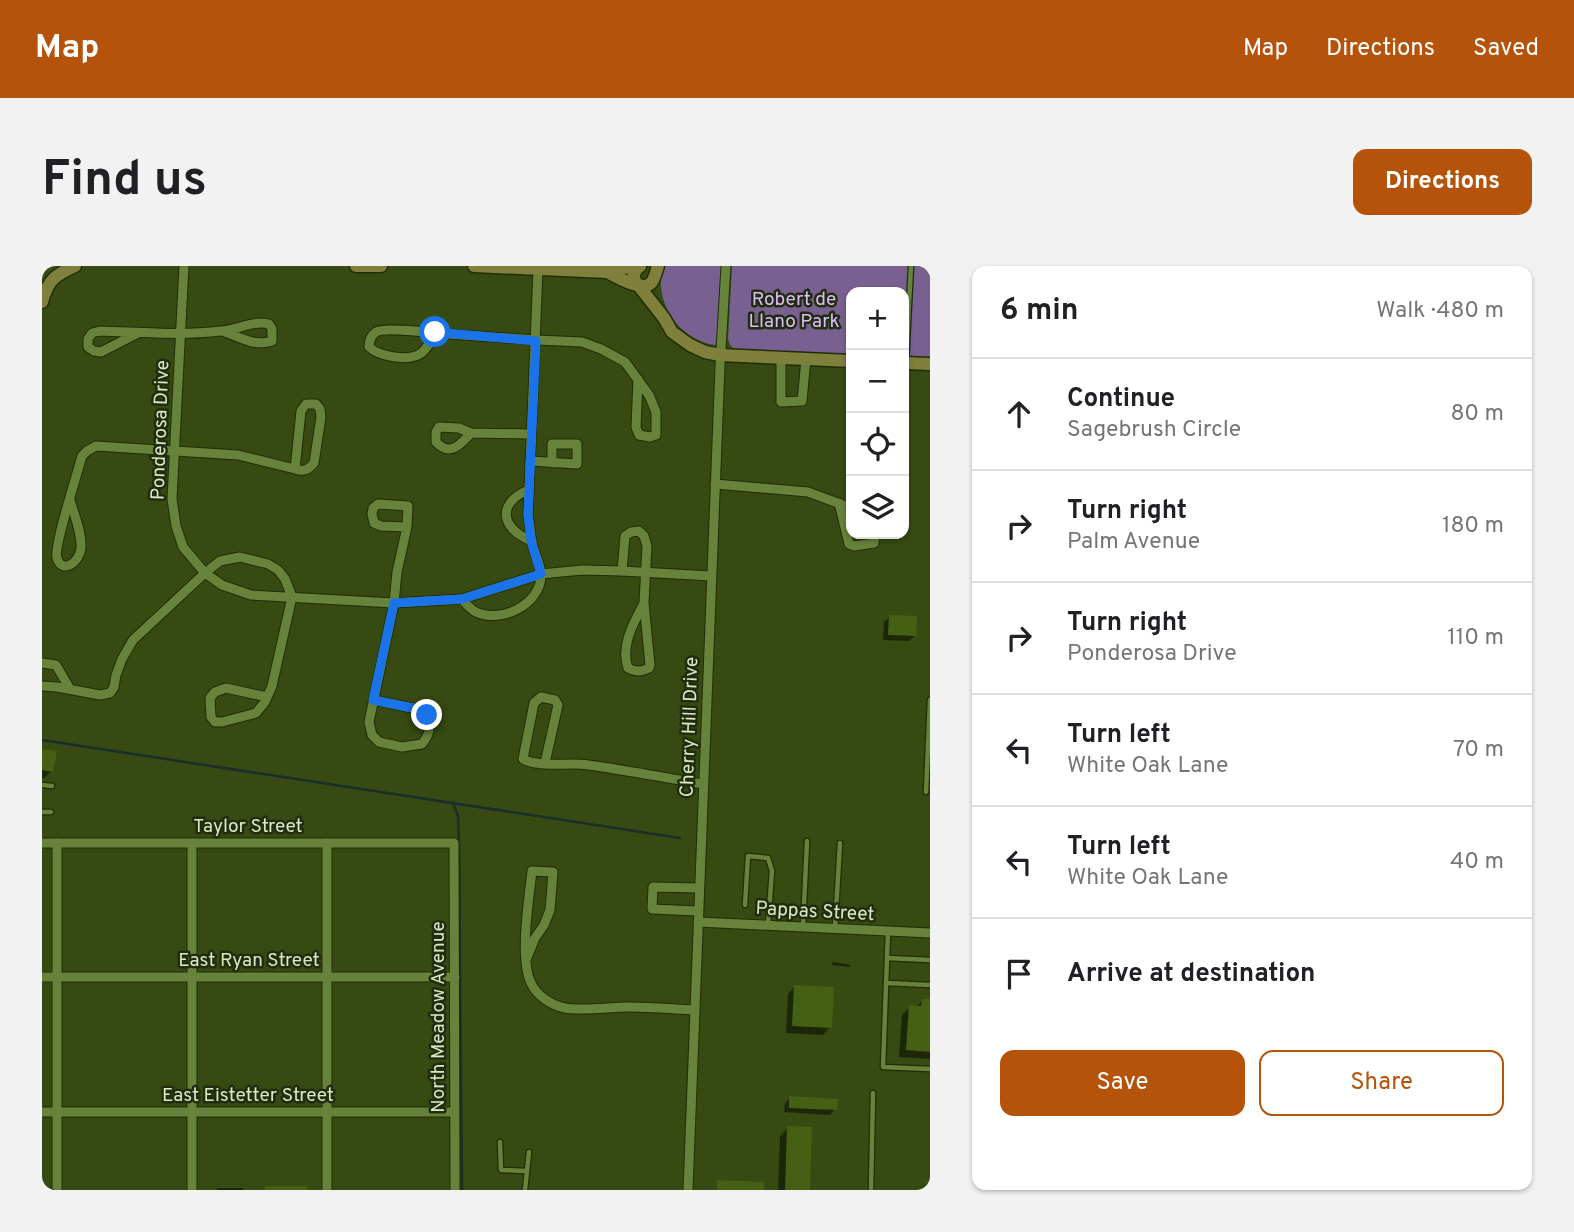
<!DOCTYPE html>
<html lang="en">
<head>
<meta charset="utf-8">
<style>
	body { margin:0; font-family:Overpass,sans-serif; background:#f2f2f2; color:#202124 }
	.controls { position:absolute; right:21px; top:21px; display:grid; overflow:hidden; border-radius:14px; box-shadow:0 2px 5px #0004 }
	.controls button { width:63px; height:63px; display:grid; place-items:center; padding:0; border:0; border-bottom:2px solid #e0e0e0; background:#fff; color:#202124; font:35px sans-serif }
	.stop { position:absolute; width:21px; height:21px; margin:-16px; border:5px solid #1a73e8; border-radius:50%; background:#fff }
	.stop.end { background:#1a73e8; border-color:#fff; box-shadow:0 2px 7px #0008 }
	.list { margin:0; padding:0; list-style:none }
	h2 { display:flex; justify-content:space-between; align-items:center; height:91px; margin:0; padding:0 28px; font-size:30px }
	h2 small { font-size:23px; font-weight:400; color:#757577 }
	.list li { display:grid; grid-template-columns:46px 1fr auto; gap:21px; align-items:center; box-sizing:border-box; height:112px; padding:0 28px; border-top:2px solid #e0e0e0 }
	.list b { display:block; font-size:26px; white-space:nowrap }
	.list p { margin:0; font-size:23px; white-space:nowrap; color:#757577 }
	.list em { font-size:23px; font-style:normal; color:#757577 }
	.actions { display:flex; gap:14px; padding:21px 28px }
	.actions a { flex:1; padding:16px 0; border:2px solid #b45309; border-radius:14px; text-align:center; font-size:24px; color:#b45309 }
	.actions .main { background:#b45309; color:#fff }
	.icon { flex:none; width:38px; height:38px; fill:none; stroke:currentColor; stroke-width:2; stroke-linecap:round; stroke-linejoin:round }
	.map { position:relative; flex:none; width:888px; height:924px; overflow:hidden; border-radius:14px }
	header { display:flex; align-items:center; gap:42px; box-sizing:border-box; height:98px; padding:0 35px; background:#b45309; color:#fff }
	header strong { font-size:33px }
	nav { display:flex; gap:38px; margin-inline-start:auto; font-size:24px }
	.intro { display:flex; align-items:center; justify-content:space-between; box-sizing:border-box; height:168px; padding:0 42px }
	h1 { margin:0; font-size:49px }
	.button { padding:18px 32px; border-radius:14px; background:#b45309; color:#fff; font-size:24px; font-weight:700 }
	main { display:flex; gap:42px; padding:0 42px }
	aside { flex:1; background:#fff; border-radius:14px; box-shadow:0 2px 5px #0004 }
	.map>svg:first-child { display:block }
	.green { fill:#786091 }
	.shadow { fill:#0007 }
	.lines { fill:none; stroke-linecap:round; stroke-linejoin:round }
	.stream { stroke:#1a2f2c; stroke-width:2.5 }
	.building { fill:#455f14 }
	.lane-casing { stroke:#202e07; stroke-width:7 }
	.street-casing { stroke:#202e07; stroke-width:11 }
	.secondary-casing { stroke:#202e07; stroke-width:15 }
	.lane { stroke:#67823b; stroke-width:4.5 }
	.street { stroke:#67823b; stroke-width:9 }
	.secondary { stroke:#7f803c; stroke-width:12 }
	.route { stroke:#1a73e8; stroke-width:9 }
	.labels { text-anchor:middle; stroke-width:5; stroke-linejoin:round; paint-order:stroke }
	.park-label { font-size:19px; fill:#dcbbfe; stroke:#222d0f }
	.street-label { font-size:19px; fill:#d8e9c4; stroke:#222d0f }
</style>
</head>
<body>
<header>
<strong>Map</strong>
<nav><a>Map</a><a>Directions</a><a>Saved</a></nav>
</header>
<div class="intro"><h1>Find us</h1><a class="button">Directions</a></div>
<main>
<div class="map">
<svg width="888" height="924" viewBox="0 0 888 924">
	<rect width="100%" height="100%" fill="#364a12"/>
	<g class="green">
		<path d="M621 0H680L676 70 673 79C636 74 611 35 621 0Z"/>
		<polygon points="690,0 888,0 888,93 862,91 862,26 809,26 809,89 693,84 688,79 686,73"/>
	</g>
	<g class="shadow">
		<polygon points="848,351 873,370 867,375 841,374 842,356"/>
		<polygon points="0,485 10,505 2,512 0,512"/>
		<polygon points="791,696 809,699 807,701 790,699"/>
		<polygon points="753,720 788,761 781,769 744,767 746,728"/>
		<polygon points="880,735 888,735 888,793 857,791 860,749 868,741 874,741"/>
		<polygon points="748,832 793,843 788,849 742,846 743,837"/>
		<polygon points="746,862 766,924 736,924 738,870"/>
		<polygon points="177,922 201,922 201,924 174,924"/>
	</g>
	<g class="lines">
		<g class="stream">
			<polyline points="0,474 638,572"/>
			<polyline points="411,537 416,550 417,578 420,924"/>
		</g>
	</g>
	<g class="building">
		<polygon points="847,349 875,350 874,370 846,369"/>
		<polygon points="0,483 15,485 11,506 0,504"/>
		<polygon points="752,719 792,721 790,762 750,760"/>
		<polygon points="880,733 888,733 888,786 864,784 867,739 879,740"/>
		<polygon points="747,830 796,833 795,844 747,842"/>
		<polygon points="745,860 770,861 768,924 743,924"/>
		<polygon points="675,914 722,916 722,924 675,924"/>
		<rect x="223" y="920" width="42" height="4"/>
	</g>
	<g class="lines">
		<defs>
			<g id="lane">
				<polyline points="864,96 869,0"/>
				<polyline points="0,519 10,520"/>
				<polyline points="884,526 888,434"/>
				<polyline points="0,546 9,546"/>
				<polyline points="703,639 706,590 726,592 730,605 726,658"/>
				<polyline points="761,660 765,575"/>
				<polyline points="793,662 798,577"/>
				<polyline points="846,665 841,801 888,803"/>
				<polyline points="845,692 888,694"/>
				<polyline points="844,717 888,719"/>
				<polyline points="458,876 459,904 485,905"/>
				<polyline points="483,924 487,886"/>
				<polyline points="829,924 831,827"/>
			</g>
			<g id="street">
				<polyline points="142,0 130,233 134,260 141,281 163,307 180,319 209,329 352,337 420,333 499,308 540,304 580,305 669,310"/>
				<path d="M96 67 59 86 52 85 46 81V73L50 67 58 65C98 66 139 70 179 65 195 64 211 54 227 58L230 63V75C214 81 196 71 181 65"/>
				<path d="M393 67C389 74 384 86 376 89 363 95 337 90 327 81 327 75 328 70 334 66 342 61 382 66 393 67L494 74 540 76 559 83 583 96 607 129 614 146V169L608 171 597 169 594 161 596 113"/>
				<polyline points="739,91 739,136 760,135 764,93"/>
				<path d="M429 167C418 179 408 191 394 176V166L397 161 417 162 429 167 489 168"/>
				<polyline points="488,195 535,198 535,178 510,178 510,197"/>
				<polyline points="673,218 766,226 809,242"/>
				<path d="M486 224C454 238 459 263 490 275"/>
				<path d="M28 234C32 249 40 266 39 282 38 296 20 309 15 292 11 283 36 205 40 190L45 185 54 180 196 189 253 203C262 206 266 204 272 197L279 151 278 143 274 138H264L259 145 253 203"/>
				<polyline points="797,237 807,278 812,280 832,277 833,271 832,268"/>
				<path d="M580 305 583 270 589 266 597 265 602 270 605 280 602 337 608 399 607 402C599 406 594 406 586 402 578 380 592 356 602 337"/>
				<path d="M420 333C423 337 428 342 432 345 457 359 499 339 499 309 499 299 492 287 490 277 488 268 488 258 486 249L496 4"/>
				<polyline points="0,397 14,399 28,423"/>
				<polyline points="0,420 15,421 58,429 68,427 72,421 74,409 80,393 91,374 163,307 178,295 198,291 226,298 236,304 243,313 250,331 230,420 223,436 214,447 180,456 173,456 169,451 168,432 173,426 184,422 225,431"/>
				<path d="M332 434 380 444C391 455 389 467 380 478L360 481 337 476 330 469 327 456 352 337 355 306 365 261 366 240 336 238 331 242 330 248 332 257 339 260 365 261"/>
				<path d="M503 497 516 439 513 434 499 431 492 437 481 493C497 502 527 496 546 499 585 504 623 512 661 518"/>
				<polyline points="0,577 412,577 413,924"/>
				<polyline points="656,645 610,643 611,621 657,622"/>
				<polyline points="656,656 888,667"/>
				<path d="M484 694 493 672 502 659 508 644 511 606 490 605C487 633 477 692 489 717 495 730 509 739 523 742 538 745 570 741 587 741 609 741 631 743 652 744"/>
				<polyline points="0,711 413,711"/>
				<polyline points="0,846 412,846"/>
				<polyline points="15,924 15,577"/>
				<polyline points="150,924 150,577"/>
				<polyline points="285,924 285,577"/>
				<polyline points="646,924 678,100 684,0"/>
			</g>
			<g id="secondary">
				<polyline points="314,0 339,0"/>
				<polyline points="432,0 565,6 573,3 598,0"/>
				<path d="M598 0C592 4 590 9 593 15L622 52 630 66 648 79 663 86 678 89 809 95"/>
				<path d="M565 6C575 11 600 26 609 17 613 13 614 5 616 0"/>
				<path d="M0 36C6 14 13 9 33 0"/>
				<polyline points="862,97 888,98"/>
			</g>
		</defs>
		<use href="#lane" class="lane-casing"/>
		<use href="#street" class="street-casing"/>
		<use href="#secondary" class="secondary-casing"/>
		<use href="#lane" class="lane"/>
		<use href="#street" class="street"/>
		<use href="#secondary" class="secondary"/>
	</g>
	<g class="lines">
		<polyline class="route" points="385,449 380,444 331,434 352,337 420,333 499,308 489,275 486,249 494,75 393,66"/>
	</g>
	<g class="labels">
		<g class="park-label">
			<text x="752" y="39">Robert de<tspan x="752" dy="22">Llano Park</tspan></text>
		</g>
		<g class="street-label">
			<text transform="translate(117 164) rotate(-88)" y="7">Ponderosa Drive</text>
			<text transform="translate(646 461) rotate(-88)" y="7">Cherry Hill Drive</text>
			<text x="206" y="566">Taylor Street</text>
			<text transform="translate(773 644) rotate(3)" y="7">Pappas Street</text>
			<text x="207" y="700">East Ryan Street</text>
			<text transform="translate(395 751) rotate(-90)" y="7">North Meadow Avenue</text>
			<text x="206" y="835">East Eistetter Street</text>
		</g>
	</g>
</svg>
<div class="controls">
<button>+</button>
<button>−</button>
<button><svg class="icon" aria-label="locate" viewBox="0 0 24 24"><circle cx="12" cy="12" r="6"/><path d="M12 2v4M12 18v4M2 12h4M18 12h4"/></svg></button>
<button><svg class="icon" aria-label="layers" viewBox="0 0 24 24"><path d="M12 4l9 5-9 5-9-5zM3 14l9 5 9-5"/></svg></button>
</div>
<div class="stop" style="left:393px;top:66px"></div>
<div class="stop end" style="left:385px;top:449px"></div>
</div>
<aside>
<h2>6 min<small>Walk · 480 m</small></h2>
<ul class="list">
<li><svg class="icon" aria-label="ahead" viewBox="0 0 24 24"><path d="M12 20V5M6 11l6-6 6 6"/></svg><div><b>Continue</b><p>Sagebrush Circle</p></div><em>80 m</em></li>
<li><svg class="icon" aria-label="right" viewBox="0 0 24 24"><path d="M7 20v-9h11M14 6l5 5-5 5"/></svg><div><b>Turn right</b><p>Palm Avenue</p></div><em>180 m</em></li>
<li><svg class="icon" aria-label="right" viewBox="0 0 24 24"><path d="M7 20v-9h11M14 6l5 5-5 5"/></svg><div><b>Turn right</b><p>Ponderosa Drive</p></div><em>110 m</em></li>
<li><svg class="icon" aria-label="left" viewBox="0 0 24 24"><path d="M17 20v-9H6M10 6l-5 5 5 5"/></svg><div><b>Turn left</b><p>White Oak Lane</p></div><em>70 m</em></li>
<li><svg class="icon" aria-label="left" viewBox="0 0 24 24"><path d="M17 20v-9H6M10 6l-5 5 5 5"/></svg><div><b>Turn left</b><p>White Oak Lane</p></div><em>40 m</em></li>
<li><svg class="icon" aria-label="arrive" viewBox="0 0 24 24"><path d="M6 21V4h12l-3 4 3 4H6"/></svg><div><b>Arrive at destination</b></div></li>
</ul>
<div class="actions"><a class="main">Save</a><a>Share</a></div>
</aside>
</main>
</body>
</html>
